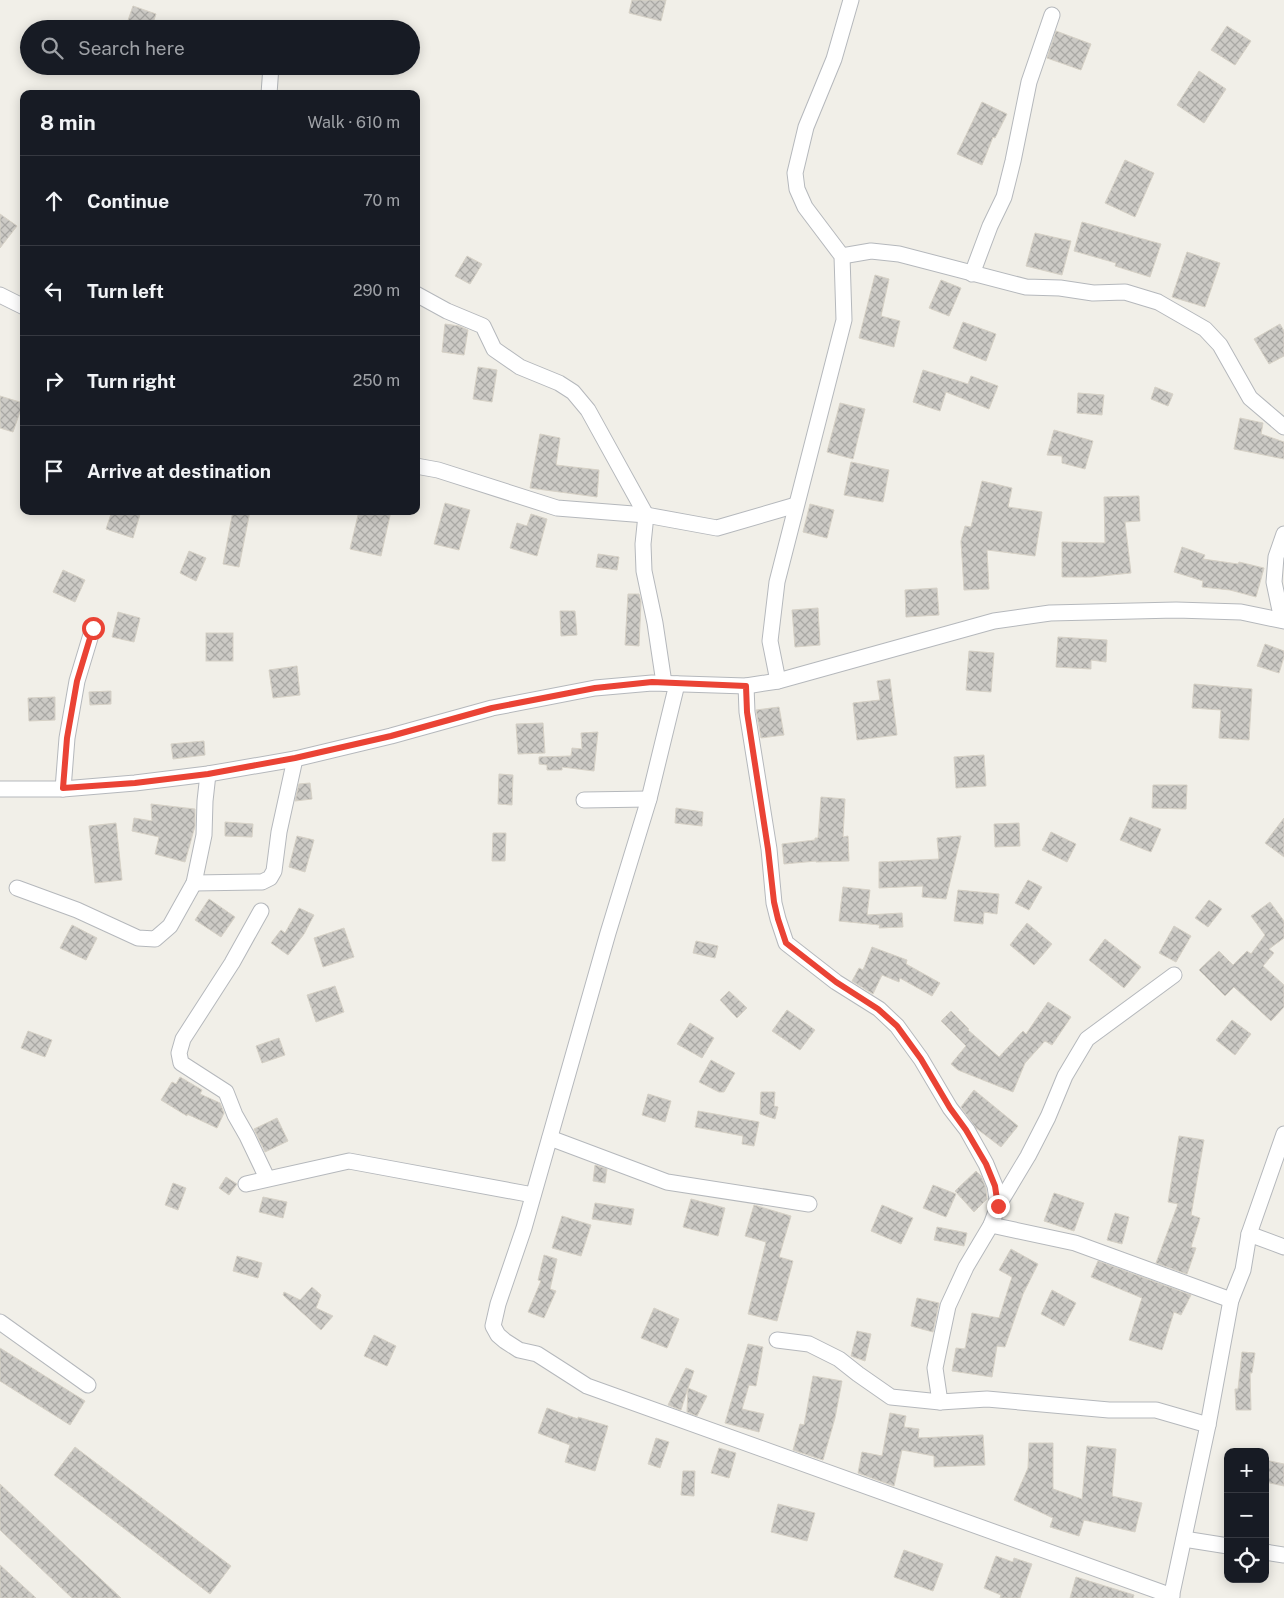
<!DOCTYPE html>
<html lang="en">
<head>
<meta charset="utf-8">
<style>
	body { margin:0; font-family:"Public Sans",sans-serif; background:#20242c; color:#f1f3f6 }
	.controls { position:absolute; right:15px; bottom:15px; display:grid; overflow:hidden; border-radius:10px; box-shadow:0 2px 12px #0003 }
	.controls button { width:45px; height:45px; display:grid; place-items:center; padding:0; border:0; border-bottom:1px solid #363941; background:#171b24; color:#f1f3f6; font:25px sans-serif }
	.stop { position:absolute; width:15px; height:15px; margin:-11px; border:4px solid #ea4335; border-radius:50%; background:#fff }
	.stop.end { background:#ea4335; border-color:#fff; box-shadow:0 1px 5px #0008 }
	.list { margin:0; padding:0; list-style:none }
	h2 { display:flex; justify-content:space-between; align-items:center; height:65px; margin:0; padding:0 20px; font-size:21px }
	h2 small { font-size:16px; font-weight:400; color:#9ea1a6 }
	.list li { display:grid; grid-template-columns:32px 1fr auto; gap:15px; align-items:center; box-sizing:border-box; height:90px; padding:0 20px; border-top:1px solid #363941 }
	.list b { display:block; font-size:19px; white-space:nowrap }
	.list em { font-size:16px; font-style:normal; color:#9ea1a6 }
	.icon { flex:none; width:28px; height:28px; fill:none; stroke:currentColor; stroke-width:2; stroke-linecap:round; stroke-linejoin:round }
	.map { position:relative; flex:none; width:1284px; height:1598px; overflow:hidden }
	.search { position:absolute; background:#171b24; box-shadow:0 2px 12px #0003; left:20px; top:20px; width:400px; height:55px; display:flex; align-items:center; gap:12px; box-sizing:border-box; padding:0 18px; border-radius:28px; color:#9ea1a6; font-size:19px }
	.panel { position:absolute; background:#171b24; box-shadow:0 2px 12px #0003; left:20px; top:90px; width:400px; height:425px; border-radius:10px }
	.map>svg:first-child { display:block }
	.building { fill:url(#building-cross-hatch); stroke:#d6d1c6 }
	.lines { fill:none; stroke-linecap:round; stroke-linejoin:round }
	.minor-casing { stroke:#b5b8bc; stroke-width:17 }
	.minor { stroke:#fff; stroke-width:15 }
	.route { stroke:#ea4335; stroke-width:6 }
</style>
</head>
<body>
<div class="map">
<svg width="1284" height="1598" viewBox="0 0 1284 1598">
	<defs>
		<pattern id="building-cross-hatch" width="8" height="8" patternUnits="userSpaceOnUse" patternTransform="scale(1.25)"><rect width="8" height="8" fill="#cccac5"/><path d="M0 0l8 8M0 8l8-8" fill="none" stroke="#a9a8a4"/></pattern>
	</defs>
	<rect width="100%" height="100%" fill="#f1efe8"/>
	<g class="building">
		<polygon points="632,0 666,0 661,21 629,13"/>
		<polygon points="133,6 156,14 151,29 125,29"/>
		<polygon points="1227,26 1251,41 1235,65 1211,50"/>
		<polygon points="1056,31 1091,44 1081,70 1047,58"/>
		<polygon points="1199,71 1226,89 1204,123 1177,105"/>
		<polygon points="982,102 1007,114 995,138 993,137 982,165 957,154"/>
		<polygon points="1125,160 1154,173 1135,217 1105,203"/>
		<polygon points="0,214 17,226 0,248"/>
		<polygon points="1082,222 1161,244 1150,277 1115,266 1116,263 1074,251"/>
		<polygon points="1035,233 1071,241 1062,275 1026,266"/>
		<polygon points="1187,252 1220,263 1205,307 1172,297"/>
		<polygon points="467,256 482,264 470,284 455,276"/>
		<polygon points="875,275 889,279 881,316 900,321 894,347 859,338"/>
		<polygon points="941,280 961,288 949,316 929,308"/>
		<polygon points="963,322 996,334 986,361 953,348"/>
		<polygon points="445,324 459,326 468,330 464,355 442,352"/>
		<polygon points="1280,324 1284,331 1284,356 1269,364 1254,339"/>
		<polygon points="478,367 497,370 492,402 473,399"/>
		<polygon points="923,370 968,384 971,376 998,386 989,409 946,392 940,411 913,402"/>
		<polygon points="1155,387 1173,394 1168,406 1151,399"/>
		<polygon points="1078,393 1104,395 1102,415 1077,413"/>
		<polygon points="0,396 23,403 13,432 0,428"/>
		<polygon points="840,403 865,409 853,459 827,452"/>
		<polygon points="1240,418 1263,423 1261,434 1284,442 1284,459 1234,449"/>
		<polygon points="1054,430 1093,441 1085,469 1062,463 1062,456 1047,455"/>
		<polygon points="540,434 560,438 556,465 599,470 597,497 530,488"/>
		<polygon points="851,462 889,470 883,502 844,495"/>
		<polygon points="982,481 1012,488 1008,507 1042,512 1035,556 987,550 989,589 964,590 961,541 965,526 971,527"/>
		<polygon points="1139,496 1140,521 1125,522 1131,573 1091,577 1062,577 1062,542 1105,543 1104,497"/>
		<polygon points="445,503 470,510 459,550 434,544"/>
		<polygon points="810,504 834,510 827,538 803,532"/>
		<polygon points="112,511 141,511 133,538 106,529"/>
		<polygon points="233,511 250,511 239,567 223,564"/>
		<polygon points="359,511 391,511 381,556 350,549"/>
		<polygon points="531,514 547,519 537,556 510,548 517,523 527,526"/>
		<polygon points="1182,547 1205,555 1203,559 1238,564 1239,562 1264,568 1256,597 1230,590 1202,587 1203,581 1174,572"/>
		<polygon points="189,551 206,558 196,581 180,573"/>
		<polygon points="598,554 619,557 617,570 596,567"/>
		<polygon points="63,570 85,580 75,602 53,592"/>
		<polygon points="937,588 939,615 906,617 905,590"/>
		<polygon points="628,594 639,594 641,602 639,646 625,645"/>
		<polygon points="818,608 820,645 795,647 792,610"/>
		<polygon points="560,611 575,611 577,635 561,636"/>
		<polygon points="118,612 140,618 134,642 112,637"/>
		<rect x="206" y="633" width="27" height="28"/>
		<polygon points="1058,637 1107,640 1106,662 1091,660 1091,669 1056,667"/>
		<polygon points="1265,644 1284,651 1284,657 1279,673 1257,666"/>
		<polygon points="969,651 994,653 991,692 966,690"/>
		<polygon points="297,666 300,695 273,698 269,670"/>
		<polygon points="890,679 897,735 857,740 853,703 880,700 877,681"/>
		<polygon points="1194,684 1252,689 1249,740 1219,738 1221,710 1192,708"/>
		<polygon points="111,691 111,704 90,705 89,692"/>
		<polygon points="55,697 55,720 29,721 28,698"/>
		<polygon points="779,707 784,735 761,738 756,710"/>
		<polygon points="543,723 545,753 518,754 516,724"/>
		<polygon points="598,732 594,771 562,767 562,770 547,770 547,765 539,764 539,757 571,756 572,748 582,749 581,733"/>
		<polygon points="204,741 205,755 173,759 171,744"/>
		<polygon points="984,755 986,786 956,788 954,757"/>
		<polygon points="499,774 513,775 512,805 498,804"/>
		<polygon points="310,783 312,799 295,801 299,784"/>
		<polygon points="1153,785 1187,785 1186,809 1152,808"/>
		<polygon points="821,797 845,799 843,837 848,836 849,861 816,862 816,861 784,864 782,844 815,840 815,838 818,838"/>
		<polygon points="151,804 195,809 195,826 185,862 155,854 159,837 132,831 134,818 152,821"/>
		<polygon points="676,808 703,812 702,826 675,823"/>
		<polygon points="1130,817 1161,829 1151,852 1120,840"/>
		<polygon points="1284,818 1284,857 1265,843"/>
		<polygon points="225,822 253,824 252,837 225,836"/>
		<polygon points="116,823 122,880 95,883 89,826"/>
		<polygon points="1019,823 1020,846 995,847 994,824"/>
		<polygon points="1051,832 1076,844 1067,862 1042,850"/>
		<polygon points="493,833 506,833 505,861 492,861"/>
		<polygon points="297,836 314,840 305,872 289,867"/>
		<polygon points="961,836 946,899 922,897 923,886 879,888 879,862 939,859 937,838"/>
		<polygon points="1028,880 1042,887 1029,910 1015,903"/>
		<polygon points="843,887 870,890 867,915 902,913 903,927 879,928 880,925 839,921"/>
		<polygon points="958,890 999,894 997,914 984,912 983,924 954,921"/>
		<polygon points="209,899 235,917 221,937 195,920"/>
		<polygon points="1209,900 1222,909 1208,927 1195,918"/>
		<polygon points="1270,902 1284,921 1284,938 1269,949 1274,953 1263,966 1284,985 1284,1007 1271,1021 1234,987 1225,996 1199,970 1219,951 1233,965 1247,951 1251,954 1265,935 1251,916"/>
		<polygon points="299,908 314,915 304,934 288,955 271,943 281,930 285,933"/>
		<polygon points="1027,923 1052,944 1034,965 1010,945"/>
		<polygon points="72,925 97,938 86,960 60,948"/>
		<polygon points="1174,926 1191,936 1176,962 1159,953"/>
		<polygon points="344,928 354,957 323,967 314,938"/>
		<polygon points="1105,939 1141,967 1124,988 1089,960"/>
		<polygon points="696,941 718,946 715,958 693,953"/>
		<polygon points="872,947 907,960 906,964 940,983 932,996 900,978 899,982 882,975 873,994 852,981 859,968 863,970"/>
		<polygon points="335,986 344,1012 316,1022 307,995"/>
		<polygon points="729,991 747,1008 737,1018 720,1000"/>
		<polygon points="1048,1002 1071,1017 1052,1045 1045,1041 1025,1063 1013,1092 958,1070 951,1064 966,1046 941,1021 951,1011 969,1029 968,1030 999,1057 1023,1031 1026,1034"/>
		<polygon points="787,1010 815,1030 800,1050 772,1031"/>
		<polygon points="1232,1020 1251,1034 1235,1055 1216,1040"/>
		<polygon points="690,1023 714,1038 702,1058 677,1044"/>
		<polygon points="28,1031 52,1040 45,1057 21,1048"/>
		<polygon points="279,1038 285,1055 262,1063 256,1046"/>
		<polygon points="711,1060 735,1073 724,1092 719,1092 699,1082"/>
		<polygon points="180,1077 202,1090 200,1094 220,1103 224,1113 217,1128 187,1114 187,1116 161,1100 172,1082 176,1084"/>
		<polygon points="974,1090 1018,1126 1001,1147 976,1128 961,1107"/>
		<polygon points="761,1092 775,1092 774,1106 778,1107 775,1119 760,1114"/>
		<polygon points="648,1094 671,1101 665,1122 642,1115"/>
		<polygon points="698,1111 759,1122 754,1146 742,1144 743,1136 695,1127"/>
		<polygon points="277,1118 288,1141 265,1152 254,1129"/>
		<polygon points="1179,1136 1204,1140 1191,1215 1200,1218 1191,1247 1196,1248 1187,1274 1156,1263 1178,1204 1168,1202"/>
		<polygon points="595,1165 607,1169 605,1183 593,1181"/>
		<polygon points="976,1171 981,1176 986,1188 987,1199 974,1212 955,1191"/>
		<polygon points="226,1177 237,1184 229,1195 219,1188"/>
		<polygon points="173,1183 186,1188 178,1210 165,1205"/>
		<polygon points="933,1185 956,1194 946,1217 923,1208"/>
		<polygon points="1054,1193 1084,1203 1074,1231 1044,1221"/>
		<polygon points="263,1197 287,1202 283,1218 259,1212"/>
		<polygon points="691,1199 725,1208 718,1236 683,1227"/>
		<polygon points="595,1203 634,1209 631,1225 592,1219"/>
		<polygon points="754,1205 791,1216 779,1257 793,1261 777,1321 748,1314 766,1242 745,1236"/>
		<polygon points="882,1205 913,1218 901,1244 871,1231"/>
		<polygon points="1115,1213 1129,1217 1122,1244 1107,1240"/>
		<polygon points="562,1216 591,1225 581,1256 552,1248"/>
		<polygon points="937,1227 967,1233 964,1246 934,1240"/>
		<polygon points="1011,1249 1038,1264 1023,1294 1005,1347 997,1346 992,1377 952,1371 956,1348 965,1349 972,1313 999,1318 1012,1277 999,1270"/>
		<polygon points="544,1255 557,1259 550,1289 556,1291 544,1318 528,1312 541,1281 538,1280"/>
		<polygon points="237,1256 262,1263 258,1278 233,1271"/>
		<polygon points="1098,1261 1191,1295 1181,1315 1174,1312 1162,1350 1129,1340 1142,1298 1091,1277"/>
		<polygon points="312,1287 321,1295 316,1308 333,1316 321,1330 283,1295 284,1292 300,1300"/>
		<polygon points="1052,1290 1076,1303 1064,1326 1041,1314"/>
		<polygon points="917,1298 939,1303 933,1332 911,1326"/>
		<polygon points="654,1308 679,1319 667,1348 641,1338"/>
		<polygon points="857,1331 871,1334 865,1361 851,1356"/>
		<polygon points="374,1335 396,1346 387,1366 364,1356"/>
		<polygon points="748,1344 763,1347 756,1386 749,1385 742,1409 764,1414 759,1432 725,1423"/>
		<polygon points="0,1348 85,1401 70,1425 0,1381"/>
		<polygon points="1242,1352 1255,1353 1252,1373 1250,1373 1251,1410 1236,1410 1235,1389 1238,1389"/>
		<polygon points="686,1368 694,1371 688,1388 707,1396 697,1416 687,1412 688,1388 681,1410 668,1405"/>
		<polygon points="813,1376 842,1381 835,1418 823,1460 793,1450 800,1424 804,1425"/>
		<polygon points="547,1408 578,1419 578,1417 608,1426 595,1471 565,1462 570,1445 538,1433"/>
		<polygon points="890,1413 906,1416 904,1427 919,1429 918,1438 983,1435 985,1465 934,1467 934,1456 902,1450 894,1486 858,1473 862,1452 882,1456"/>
		<polygon points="656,1438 669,1442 660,1468 648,1464"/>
		<polygon points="1029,1443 1053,1443 1053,1489 1082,1499 1087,1446 1116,1449 1112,1496 1142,1503 1135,1532 1084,1520 1079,1536 1050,1527 1053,1518 1014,1500 1028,1468"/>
		<polygon points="75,1447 231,1566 210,1594 54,1475"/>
		<polygon points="719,1448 736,1453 729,1478 711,1473"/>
		<polygon points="1265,1460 1284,1464 1284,1486 1265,1482"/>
		<polygon points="683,1471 695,1471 694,1496 681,1495"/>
		<polygon points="0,1484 121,1598 72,1598 0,1530"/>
		<polygon points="778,1504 815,1513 807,1541 771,1532"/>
		<polygon points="904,1550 943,1564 933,1591 894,1577"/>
		<polygon points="996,1556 1013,1562 1014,1558 1032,1564 1020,1598 1000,1598 1001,1595 984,1588"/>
		<polygon points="0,1565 36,1598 0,1598"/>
		<polygon points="1076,1577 1134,1595 1133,1598 1070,1598"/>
	</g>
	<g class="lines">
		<defs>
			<g id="minor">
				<polyline points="269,94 271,66"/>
				<polyline points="842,256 871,251 899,254 1026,287 1060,288 1093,293 1125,292 1158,302 1205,329 1220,345 1250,398 1284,427"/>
				<polyline points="972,274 990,226 1004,197 1013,161 1029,82 1052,15"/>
				<polyline points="416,294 447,311 483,326 494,349 520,367 559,383 573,392 588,410 646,515 643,544 644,571 655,623 664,683"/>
				<polyline points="0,295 24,307"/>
				<polyline points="416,466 438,470 557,508 646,515 717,528 796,505"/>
				<polyline points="1282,620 1274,582 1276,557 1284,534"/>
				<polyline points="778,681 770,641 777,582 844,320 842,256 805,207 797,189 795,173 806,127 834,59 851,0"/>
				<polyline points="677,684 649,799 608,933 524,1228 498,1304 493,1326 498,1335 505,1341 519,1350 537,1354 587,1386 1172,1596"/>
				<polyline points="746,686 747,712 769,849 774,903 778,919 786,943 836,982 879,1009 897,1026 921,1059 950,1108 967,1130 986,1164 995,1186 998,1206 991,1225 966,1267 948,1306 935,1368 940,1402"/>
				<polyline points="0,789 63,789 135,783 208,774 295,759 391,736 492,708 595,688 652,683 746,686 778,681 994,621 1050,613 1176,610 1241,612 1284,621"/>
				<polyline points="63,789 67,738 77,681 93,628"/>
				<polyline points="584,800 649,799"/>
				<polyline points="194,883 262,882 270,878 274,871 279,832 295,759"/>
				<polyline points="17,888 77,910 138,938 155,939 170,926 194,883 204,835 205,801 208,774"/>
				<polyline points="261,911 232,963 183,1039 179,1053 181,1063 226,1092 235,1115 247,1136 267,1178"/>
				<polyline points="550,1138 667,1182 809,1204"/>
				<polyline points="246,1184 349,1161 533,1195"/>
				<polyline points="998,1206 1028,1156 1048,1117 1065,1076 1087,1039 1174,975"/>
				<polyline points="991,1225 1075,1243 1231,1300"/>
				<polyline points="1249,1234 1284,1247"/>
				<polyline points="0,1322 88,1385"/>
				<polyline points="777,1340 809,1344 839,1359 858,1374 891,1397 940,1402 987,1399 1109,1410 1156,1410 1208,1425"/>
				<polyline points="1184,1539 1228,1546"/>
				<polyline points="1265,1552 1284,1555"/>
				<polyline points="1171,1598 1208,1425 1231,1300 1243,1270 1249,1234 1284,1134"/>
			</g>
		</defs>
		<use href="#minor" class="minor-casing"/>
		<use href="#minor" class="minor"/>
	</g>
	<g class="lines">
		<polyline class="route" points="93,628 77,681 67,738 63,788 135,783 208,774 295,758 391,736 492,708 595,688 652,682 746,686 747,712 768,849 774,902 778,919 786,943 836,982 878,1009 897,1026 921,1059 950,1108 966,1130 986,1164 995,1186 998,1206"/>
	</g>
</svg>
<div class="controls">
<button>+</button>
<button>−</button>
<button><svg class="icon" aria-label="locate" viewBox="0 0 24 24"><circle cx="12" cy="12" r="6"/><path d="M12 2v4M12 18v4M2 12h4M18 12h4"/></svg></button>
</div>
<div class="stop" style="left:93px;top:628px"></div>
<div class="stop end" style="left:998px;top:1206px"></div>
<div class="search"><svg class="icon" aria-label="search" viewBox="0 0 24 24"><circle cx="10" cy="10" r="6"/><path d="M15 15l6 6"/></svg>Search here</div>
<section class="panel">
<h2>8 min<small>Walk · 610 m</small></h2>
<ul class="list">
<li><svg class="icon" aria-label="ahead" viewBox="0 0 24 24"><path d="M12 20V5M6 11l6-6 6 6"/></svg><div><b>Continue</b></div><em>70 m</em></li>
<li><svg class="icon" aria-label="left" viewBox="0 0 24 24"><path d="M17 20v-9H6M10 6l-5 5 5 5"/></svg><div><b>Turn left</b></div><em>290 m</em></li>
<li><svg class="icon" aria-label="right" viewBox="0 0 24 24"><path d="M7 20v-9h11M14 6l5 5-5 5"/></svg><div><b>Turn right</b></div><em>250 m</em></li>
<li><svg class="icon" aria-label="arrive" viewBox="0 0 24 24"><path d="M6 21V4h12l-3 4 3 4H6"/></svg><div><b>Arrive at destination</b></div></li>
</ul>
</section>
</div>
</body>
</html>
